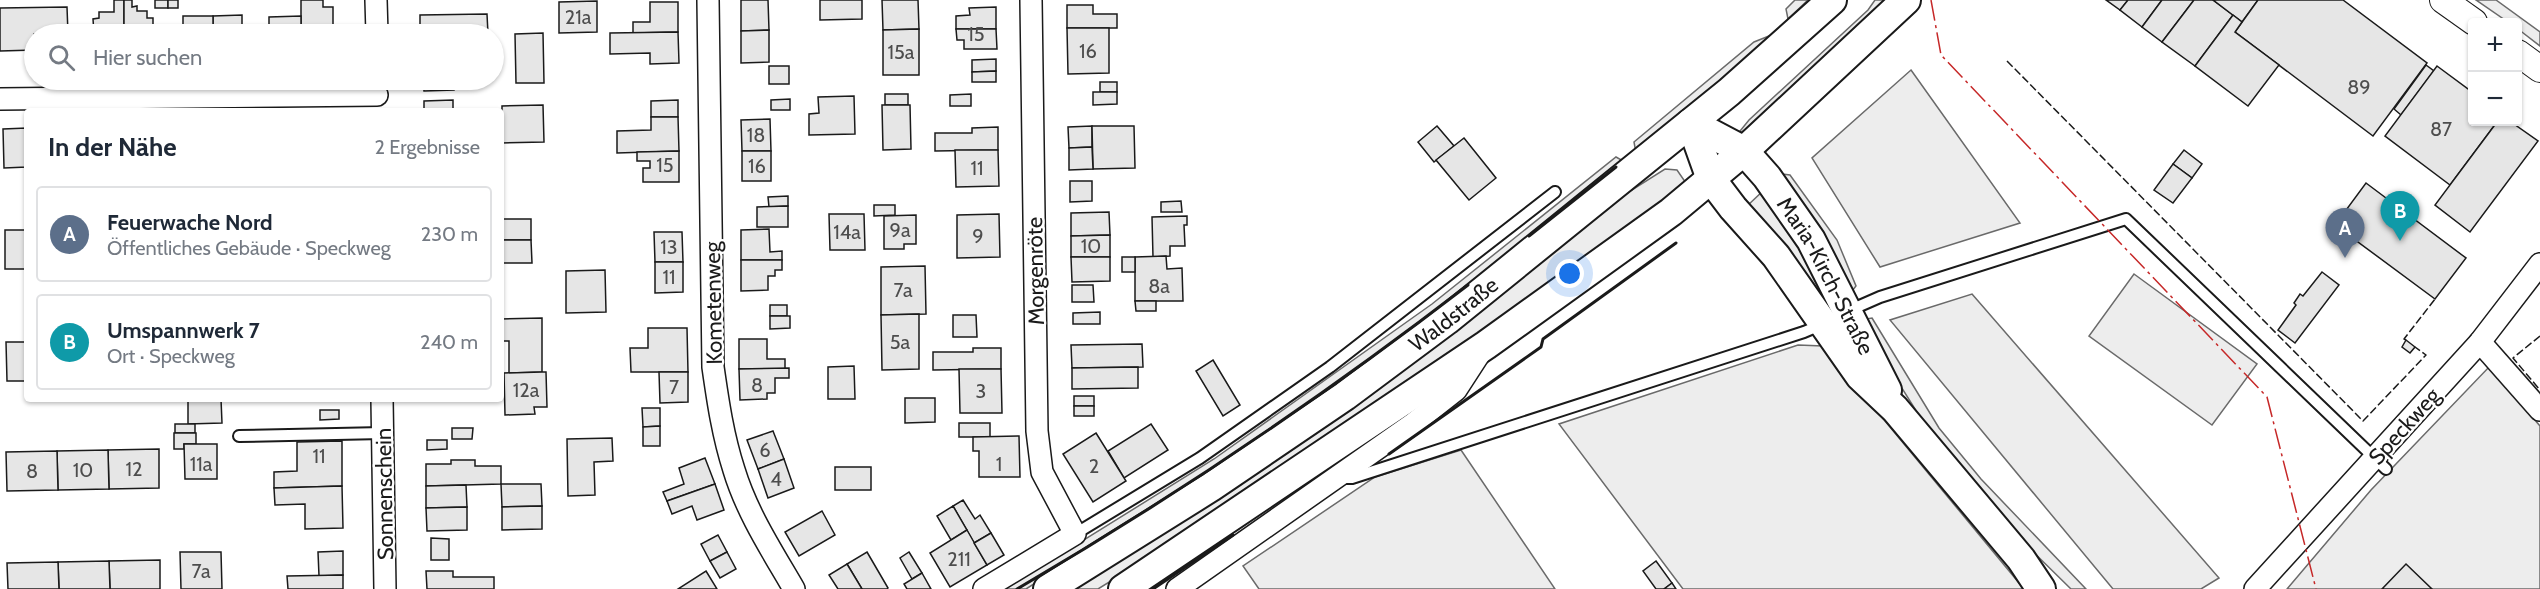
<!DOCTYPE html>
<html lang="de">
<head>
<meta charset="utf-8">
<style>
	body { margin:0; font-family:Cabin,sans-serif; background:#f6f6f7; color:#1f2937 }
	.controls { position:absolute; right:18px; top:18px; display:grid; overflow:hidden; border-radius:6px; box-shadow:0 2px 4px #0004 }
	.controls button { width:54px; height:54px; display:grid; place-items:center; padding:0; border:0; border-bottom:2px solid #e0e1e3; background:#fff; color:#1f2937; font:30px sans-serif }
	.you { position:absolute; left:1570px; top:274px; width:21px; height:21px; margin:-15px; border:4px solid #fff; border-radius:50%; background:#1a73e8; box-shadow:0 0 0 9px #1a73e833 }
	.badge { display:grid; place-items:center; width:39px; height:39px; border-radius:50%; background:#db2777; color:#fff; font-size:20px; font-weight:700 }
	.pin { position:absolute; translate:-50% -50px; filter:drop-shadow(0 2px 3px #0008) }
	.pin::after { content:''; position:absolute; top:32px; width:21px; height:18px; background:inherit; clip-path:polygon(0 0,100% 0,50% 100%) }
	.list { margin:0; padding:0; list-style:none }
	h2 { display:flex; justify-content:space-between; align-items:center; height:78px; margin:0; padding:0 24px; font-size:26px }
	h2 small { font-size:20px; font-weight:400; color:#747a83 }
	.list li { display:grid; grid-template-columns:39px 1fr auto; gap:18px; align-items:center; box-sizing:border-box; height:96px; margin:0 12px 12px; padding:0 12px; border:2px solid #e0e1e3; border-radius:6px }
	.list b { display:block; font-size:22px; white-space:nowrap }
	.list p { margin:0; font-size:20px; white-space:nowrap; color:#747a83 }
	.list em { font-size:20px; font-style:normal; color:#747a83 }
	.icon { flex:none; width:33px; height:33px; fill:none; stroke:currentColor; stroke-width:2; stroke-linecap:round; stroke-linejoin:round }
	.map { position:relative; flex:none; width:2540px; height:589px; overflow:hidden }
	.search { position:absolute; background:#fff; box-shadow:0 2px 4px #0004; left:24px; top:24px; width:480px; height:66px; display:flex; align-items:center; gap:15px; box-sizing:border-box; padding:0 21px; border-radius:33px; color:#747a83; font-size:22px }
	.panel { position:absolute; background:#fff; box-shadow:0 2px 4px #0004; left:24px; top:108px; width:480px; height:294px; border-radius:6px }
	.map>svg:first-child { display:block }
	.built { fill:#ededed; stroke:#6a6a6a; stroke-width:1.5 }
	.building { fill:#e6e6e6; stroke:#1a1a1a; stroke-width:1.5 }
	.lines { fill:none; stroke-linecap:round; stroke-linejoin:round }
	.service-casing { stroke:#1a1a1a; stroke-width:14 }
	.minor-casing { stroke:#1a1a1a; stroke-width:24 }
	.tertiary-casing { stroke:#1a1a1a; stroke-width:28 }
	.secondary-casing { stroke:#1a1a1a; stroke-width:32 }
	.service { stroke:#fff; stroke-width:10 }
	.minor { stroke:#fff; stroke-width:21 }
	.tertiary { stroke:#fff; stroke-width:26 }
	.secondary { stroke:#fff; stroke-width:28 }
	.fence { stroke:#1a1a1a; stroke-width:1.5; stroke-dasharray:8 3; stroke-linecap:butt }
	.wall { stroke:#1a1a1a; stroke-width:3 }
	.power { stroke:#c62828; stroke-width:1.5; stroke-dasharray:21 4.5 3 4.5; stroke-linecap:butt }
	.labels { text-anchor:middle; stroke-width:4.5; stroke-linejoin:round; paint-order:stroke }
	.number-label { font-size:20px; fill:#4d4d4d }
	.street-label { font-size:22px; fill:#1a1a1a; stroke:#fff }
</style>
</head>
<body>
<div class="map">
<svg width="2540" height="589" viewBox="0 0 2540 589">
	<rect width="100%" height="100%" fill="#fff"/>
	<g class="built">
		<polygon points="1795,0 1808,0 1788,19 1786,9"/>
		<polygon points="1875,0 1890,0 1741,139 1736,136 1749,120 1868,10"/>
		<polygon points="2476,0 2496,0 2540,32 2540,46 2518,29 2518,22 2508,22"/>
		<polygon points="1774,34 1636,153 1634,142 1754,42"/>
		<polygon points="1911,70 2020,223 1880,267 1812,158"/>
		<polygon points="1616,157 1625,162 1439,313 1216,469 1026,589 1005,589 1214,459 1432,304"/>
		<polygon points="1665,169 1677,170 1686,183 1613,242 1223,512 1098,589 1071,589 1217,500 1398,374 1627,193"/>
		<polygon points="1782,174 1790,175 1837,240 1856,286 1852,291 1831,248"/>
		<polygon points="1763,191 1832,300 1824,306 1747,206"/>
		<polygon points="2134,274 2257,364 2212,425 2089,336"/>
		<polygon points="1972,294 2219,578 2201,589 2113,589 1890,320"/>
		<polygon points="1872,318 1939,428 1981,479 2086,589 2071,589 2022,541 1920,417 1893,374 1866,319"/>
		<polygon points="1798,345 1823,346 2024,589 1683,589 1559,424"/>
		<polygon points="2489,367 2540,426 2540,589 2287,589 2371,490"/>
		<polygon points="1461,450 1555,589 1259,589 1243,566 1375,477"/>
	</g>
	<g class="building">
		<polygon points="114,0 124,0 124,34 94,34 93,19 99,18 99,12 114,12"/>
		<polygon points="124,0 132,0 132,7 137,6 137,11 147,11 147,18 153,18 153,34 124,34"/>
		<rect x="155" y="0" width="13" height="8"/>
		<rect x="168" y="0" width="10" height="8"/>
		<polygon points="301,0 323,0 323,7 333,7 333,34 301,34"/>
		<polygon points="741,0 768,0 769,30 741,31"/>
		<polygon points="820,0 862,0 862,19 820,20"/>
		<polygon points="882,0 918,0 919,29 883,30"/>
		<polygon points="2106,0 2128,0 2120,10"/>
		<polygon points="2128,0 2162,0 2142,27 2120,10"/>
		<polygon points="2162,0 2194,0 2162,42 2142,27"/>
		<polygon points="2194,0 2213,0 2233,15 2195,66 2162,42"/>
		<polygon points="2213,0 2258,0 2242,22"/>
		<polygon points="2258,0 2343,0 2427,63 2373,136 2235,32"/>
		<polygon points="597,1 597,32 559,33 559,2"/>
		<polygon points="650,2 678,2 678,32 633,33 633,22 650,22"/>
		<polygon points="1067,5 1093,5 1093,14 1117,14 1117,28 1067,28"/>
		<polygon points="67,7 68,34 34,34 34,50 0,51 0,8"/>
		<polygon points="996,7 996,29 956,29 956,16 970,15 969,8"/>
		<polygon points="487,14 488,34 420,34 420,15"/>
		<polygon points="242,15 242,34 213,34 213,16"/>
		<polygon points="2233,15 2242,22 2235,32 2279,65 2248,106 2195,66"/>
		<rect x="183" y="16" width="30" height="18"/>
		<polygon points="301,16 301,34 269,34 269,17"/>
		<polygon points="1067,28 1109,28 1109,73 1068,74"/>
		<polygon points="919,29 919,75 883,75 883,30"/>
		<polygon points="956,29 996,29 997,49 964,49 964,40 957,40"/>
		<polygon points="769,30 769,62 741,63 741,31"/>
		<polygon points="678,32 679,63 650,64 650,53 610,54 610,33"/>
		<polygon points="543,33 544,83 516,83 515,34"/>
		<polygon points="996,59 996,71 972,72 972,60"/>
		<polygon points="2426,65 2434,71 2401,115 2394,109"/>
		<rect x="769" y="66" width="20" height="18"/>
		<polygon points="2437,66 2472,92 2472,122 2497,122 2450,185 2385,136"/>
		<polygon points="996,71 996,82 972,82 972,72"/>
		<polygon points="423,80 454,80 454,90 424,91"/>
		<rect x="1100" y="82" width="17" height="10"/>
		<polygon points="1093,92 1117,92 1117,104 1093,105"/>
		<rect x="885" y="94" width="23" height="11"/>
		<polygon points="971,94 971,106 950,106 950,95"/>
		<polygon points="854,96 855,134 809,135 809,114 819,113 818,97"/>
		<polygon points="790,99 790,110 771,110 771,100"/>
		<polygon points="453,100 453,111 424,111 424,101"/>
		<polygon points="678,100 678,117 651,117 651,101"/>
		<polygon points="543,105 544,142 502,143 502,106"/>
		<polygon points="882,105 910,105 911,149 883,150"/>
		<polygon points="651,117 678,117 679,151 617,153 617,131 651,130"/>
		<polygon points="770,119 771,151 742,151 741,120"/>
		<polygon points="2497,122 2511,122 2538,141 2470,232 2435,205"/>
		<polygon points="1092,126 1092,147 1069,148 1068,127"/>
		<polygon points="1092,126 1134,126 1135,168 1093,169"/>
		<polygon points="1437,126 1454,146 1434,162 1418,142"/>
		<polygon points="998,127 998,150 935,151 935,133 972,133 972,128"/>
		<polygon points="27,128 27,167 4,168 3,129"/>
		<polygon points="1464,138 1496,178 1469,200 1436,160"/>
		<polygon points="1092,147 1093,169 1069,170 1069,148"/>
		<polygon points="955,150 998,150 999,186 956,187"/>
		<polygon points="2184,150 2202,164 2192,178 2173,164"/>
		<polygon points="679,151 679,182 643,182 643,168 650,168 650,161 637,161 637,152"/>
		<rect x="742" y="151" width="29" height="30"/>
		<polygon points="2173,164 2192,178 2173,203 2154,190"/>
		<polygon points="1070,181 1092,181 1092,201 1070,202"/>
		<polygon points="2366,183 2466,258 2435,299 2335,225"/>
		<polygon points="788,196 788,206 769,207 768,197"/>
		<polygon points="1181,201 1182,212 1161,212 1161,202"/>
		<polygon points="874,205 895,205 895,215 874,216"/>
		<polygon points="788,206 788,227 757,227 757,207"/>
		<polygon points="1109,212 1110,235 1071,236 1071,213"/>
		<polygon points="829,214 864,214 865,250 830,250"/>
		<polygon points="999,214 1000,257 957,258 957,215"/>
		<polygon points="916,215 916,244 904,244 904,249 884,249 884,216"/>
		<polygon points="1187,216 1187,225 1184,225 1185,246 1170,246 1170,256 1153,257 1152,217"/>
		<rect x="501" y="219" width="30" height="21"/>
		<polygon points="769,229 770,252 782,251 782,260 741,260 741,230"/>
		<rect x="5" y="230" width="22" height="39"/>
		<polygon points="654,232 682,232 683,262 655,262"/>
		<polygon points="1110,235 1110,257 1071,257 1071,236"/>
		<polygon points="501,240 531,240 532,263 501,263"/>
		<polygon points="1166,256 1167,269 1182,268 1183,301 1135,301 1135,257"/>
		<polygon points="1071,257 1110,257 1110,281 1072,282"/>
		<rect x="1122" y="257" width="13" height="15"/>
		<polygon points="741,260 782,260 782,270 775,270 775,276 768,276 768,290 741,291"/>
		<polygon points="655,262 683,262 683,292 655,293"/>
		<polygon points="925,266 926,314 881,315 881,267"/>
		<polygon points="605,270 606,312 566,313 566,271"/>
		<polygon points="2322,272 2339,285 2295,343 2278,330 2296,305 2294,303 2300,294 2303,296"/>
		<polygon points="1072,285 1093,285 1094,302 1072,302"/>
		<polygon points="1135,301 1156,301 1156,311 1136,311"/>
		<rect x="770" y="305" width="17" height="11"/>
		<polygon points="1100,312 1100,324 1073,324 1073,313"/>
		<polygon points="919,314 919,369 882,370 881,315"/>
		<polygon points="953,315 976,315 977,337 953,337"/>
		<polygon points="770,316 790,316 790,328 770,329"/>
		<polygon points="542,318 542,372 509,373 509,341 501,341 501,319"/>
		<polygon points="648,328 687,328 688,372 631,372 630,348 648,348"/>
		<polygon points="739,339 767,339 767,359 785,359 785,369 739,369"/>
		<polygon points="2406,340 2415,347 2410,353 2402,347"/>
		<polygon points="6,342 27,342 27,381 7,381"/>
		<polygon points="1142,344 1143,367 1072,368 1071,345"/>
		<polygon points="973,348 1001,348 1001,369 933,370 933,352 973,352"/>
		<polygon points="1213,360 1240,405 1223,416 1196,371"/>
		<polygon points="854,366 855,399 828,399 828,367"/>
		<polygon points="1138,367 1138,388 1072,389 1072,368"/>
		<polygon points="789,368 789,378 775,378 775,393 767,393 767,399 740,400 739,369"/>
		<polygon points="959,369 1001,369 1002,413 960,413"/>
		<polygon points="542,372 546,372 547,407 534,407 535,414 505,415 504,373"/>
		<polygon points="659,372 688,372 688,402 660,403"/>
		<rect x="1074" y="396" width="20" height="10"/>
		<polygon points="905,398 935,398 935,422 905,423"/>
		<polygon points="188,399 221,399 222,423 188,424"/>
		<rect x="1074" y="406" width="20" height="10"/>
		<polygon points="642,408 660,408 660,426 643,427"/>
		<polygon points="320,410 339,410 339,419 320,420"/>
		<rect x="959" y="423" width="31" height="14"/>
		<rect x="175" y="424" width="20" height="9"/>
		<polygon points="1151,424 1168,450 1124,478 1108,451"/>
		<polygon points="660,426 660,446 643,446 643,427"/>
		<polygon points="452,428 473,428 472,439 452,439"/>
		<polygon points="773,431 784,459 758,469 747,440"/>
		<polygon points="174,433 196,433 196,444 184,444 184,449 174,449"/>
		<polygon points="1096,433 1126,481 1093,502 1063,454"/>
		<polygon points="1019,436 1020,477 979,477 979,451 973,451 973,437"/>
		<polygon points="612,438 613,461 594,462 595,495 568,496 567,439"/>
		<polygon points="427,440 447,440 447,449 427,450"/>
		<polygon points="342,441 342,486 274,488 274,472 297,471 297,442"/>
		<polygon points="184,444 217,444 217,479 185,479"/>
		<polygon points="159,449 159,488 109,489 108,450"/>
		<polygon points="108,450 109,489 58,490 57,451"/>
		<polygon points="57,451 58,490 7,491 6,452"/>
		<polygon points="705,458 715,484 667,501 663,492 684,484 679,468"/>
		<polygon points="784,459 794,488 768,498 758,469"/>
		<polygon points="451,460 475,460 475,466 501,466 501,484 426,486 426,464 451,464"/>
		<rect x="835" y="467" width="36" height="23"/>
		<polygon points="501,484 541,484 542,506 502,507"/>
		<polygon points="715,484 724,510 697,520 692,506 672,514 667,501"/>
		<polygon points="466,485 467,507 426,508 426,486"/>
		<polygon points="342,486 343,528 305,529 305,504 275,505 274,488"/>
		<polygon points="963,500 975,519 980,515 991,533 974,543 953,506"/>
		<polygon points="542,506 542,529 502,530 502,507"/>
		<polygon points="953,506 967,530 951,540 937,516"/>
		<polygon points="467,507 467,530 427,531 426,508"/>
		<polygon points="822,511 835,535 799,556 785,532"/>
		<polygon points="967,530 987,565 950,587 930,553"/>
		<polygon points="991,533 1004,555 987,565 974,543"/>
		<polygon points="718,535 727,552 710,561 701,544"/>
		<polygon points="431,538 449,539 449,560 431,560"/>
		<polygon points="343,551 343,575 319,576 318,552"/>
		<polygon points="180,552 221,552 222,589 181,589"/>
		<polygon points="727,552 736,569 720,578 710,561"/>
		<polygon points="867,552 888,588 887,589 862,589 847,564"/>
		<polygon points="909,552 922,573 912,579 900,558"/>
		<polygon points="160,560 160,589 110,589 109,561"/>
		<polygon points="109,561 110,589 59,589 58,562"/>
		<polygon points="1656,561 1672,583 1664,589 1656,589 1643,571"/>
		<polygon points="58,562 59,589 8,589 7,563"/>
		<polygon points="847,564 862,589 838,589 829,575"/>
		<polygon points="2406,564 2432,589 2382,589"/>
		<polygon points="426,571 453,571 453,577 494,577 494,589 427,589"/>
		<polygon points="706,571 717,589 678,589"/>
		<polygon points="922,573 931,589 907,589 904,584"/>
		<polygon points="343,575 343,589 288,589 287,576"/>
		<polygon points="1672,583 1676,589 1664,589"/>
	</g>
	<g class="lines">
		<defs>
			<g id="service">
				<polyline points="1848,311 1880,297 2126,219 2386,469"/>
				<polyline points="239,436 383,433"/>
				<polyline points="1344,478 1352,478 1804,332 1823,324"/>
				<polyline points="1075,534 1200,458 1330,367 1555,192"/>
			</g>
			<g id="minor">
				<polyline points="376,0 377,34"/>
				<path d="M708 0 713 367C718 402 723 436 734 470 747 513 772 551 794 589"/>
				<polyline points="0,99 377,95"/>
				<polyline points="2480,342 2540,410"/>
				<polyline points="382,399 385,589"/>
				<polyline points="984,589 1075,534 1042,472 1037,431 1031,0"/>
				<polyline points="1177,589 1414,423 1456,390 1480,353"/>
				<polyline points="2255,589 2480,342 2540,264"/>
			</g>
			<g id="tertiary">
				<polyline points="2443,0 2474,22"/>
				<polyline points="2518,53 2540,69"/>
			</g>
			<g id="secondary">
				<polyline points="1691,123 1711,179 1733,208 1776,256 1860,376 1895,409 2021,559 2041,589"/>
				<path id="s1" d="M1691 123 1744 151 1767 177 1811 240 1887 390"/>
				<path id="s2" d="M1048 589 1211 487 1345 396 1447 320 1729 92 1832 0"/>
				<polyline points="1123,589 1486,345 1671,212 1744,151 1906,0"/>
			</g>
		</defs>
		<use href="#service" class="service-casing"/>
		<use href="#minor" class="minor-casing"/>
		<use href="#tertiary" class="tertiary-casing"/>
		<use href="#secondary" class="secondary-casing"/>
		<use href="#service" class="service"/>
		<use href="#minor" class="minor"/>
		<use href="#tertiary" class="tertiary"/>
		<use href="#secondary" class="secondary"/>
		<g class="fence">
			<polyline points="2007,61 2363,421 2426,355 2415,347"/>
			<polyline points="2540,336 2513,358 2540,390"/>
			<polyline points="2406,340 2404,339 2435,299"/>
		</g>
		<g class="wall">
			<polyline points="1529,236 1616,167"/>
			<polyline points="1389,454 1541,347 1543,339 1676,243"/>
			<path d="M1017 589C1173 498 1324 396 1468 285"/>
			<polyline points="1153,589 1233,535"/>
		</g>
		<polyline class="power" points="1931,0 1941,55 2267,397 2316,589"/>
	</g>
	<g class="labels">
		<g class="number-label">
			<text x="578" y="24">21a</text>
			<text x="976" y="41">15</text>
			<text x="1088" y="58">16</text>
			<text x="901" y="59">15a</text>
			<text x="2359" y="94">89</text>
			<text x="2441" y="136">87</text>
			<text x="756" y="142">18</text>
			<text x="665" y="172">15</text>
			<text x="757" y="173">16</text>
			<text x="977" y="175">11</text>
			<text x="900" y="237">9a</text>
			<text x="847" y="239">14a</text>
			<text x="978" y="243">9</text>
			<text x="1091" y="253">10</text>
			<text x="669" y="254">13</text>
			<text x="669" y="284">11</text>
			<text x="1159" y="293">8a</text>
			<text x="903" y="297">7a</text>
			<text x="900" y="349">5a</text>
			<text x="757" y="392">8</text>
			<text x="674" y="394">7</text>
			<text x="526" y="397">12a</text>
			<text x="981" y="398">3</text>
			<text x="765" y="457">6</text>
			<text x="319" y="463">11</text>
			<text x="201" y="471">11a</text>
			<text x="999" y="471">1</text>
			<text x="1094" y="473">2</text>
			<text x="134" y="476">12</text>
			<text x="83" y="477">10</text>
			<text x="32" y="478">8</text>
			<text x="776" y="486">4</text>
			<text x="959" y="566">211</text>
			<text x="201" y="578">7a</text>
		</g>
		<g class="street-label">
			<text transform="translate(1035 271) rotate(-91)" y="8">Morgenröte</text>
			<text dy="8" stroke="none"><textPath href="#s1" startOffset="210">Maria-Kirch-Straße</textPath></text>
			<text transform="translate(713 303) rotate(-91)" y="8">Kometenweg</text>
			<text dy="8" stroke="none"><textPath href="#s2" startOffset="490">Waldstraße</textPath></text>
			<text transform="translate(2404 426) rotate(-48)" y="8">Speckweg</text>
			<text transform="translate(384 494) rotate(-91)" y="8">Sonnenschein</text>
		</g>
	</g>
</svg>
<div class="controls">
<button>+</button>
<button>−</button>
</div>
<div class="you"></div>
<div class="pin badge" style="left:2345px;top:258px;background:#5c6f8a">A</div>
<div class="pin badge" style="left:2400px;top:241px;background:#0f9aa8">B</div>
<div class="search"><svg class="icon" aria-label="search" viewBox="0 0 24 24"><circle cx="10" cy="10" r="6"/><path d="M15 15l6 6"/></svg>Hier suchen</div>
<section class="panel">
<h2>In der Nähe<small>2 Ergebnisse</small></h2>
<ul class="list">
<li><span class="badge" style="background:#5c6f8a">A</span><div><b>Feuerwache Nord</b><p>Öffentliches Gebäude · Speckweg</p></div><em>230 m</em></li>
<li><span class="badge" style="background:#0f9aa8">B</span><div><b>Umspannwerk 7</b><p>Ort · Speckweg</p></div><em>240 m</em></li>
</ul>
</section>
</div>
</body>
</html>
